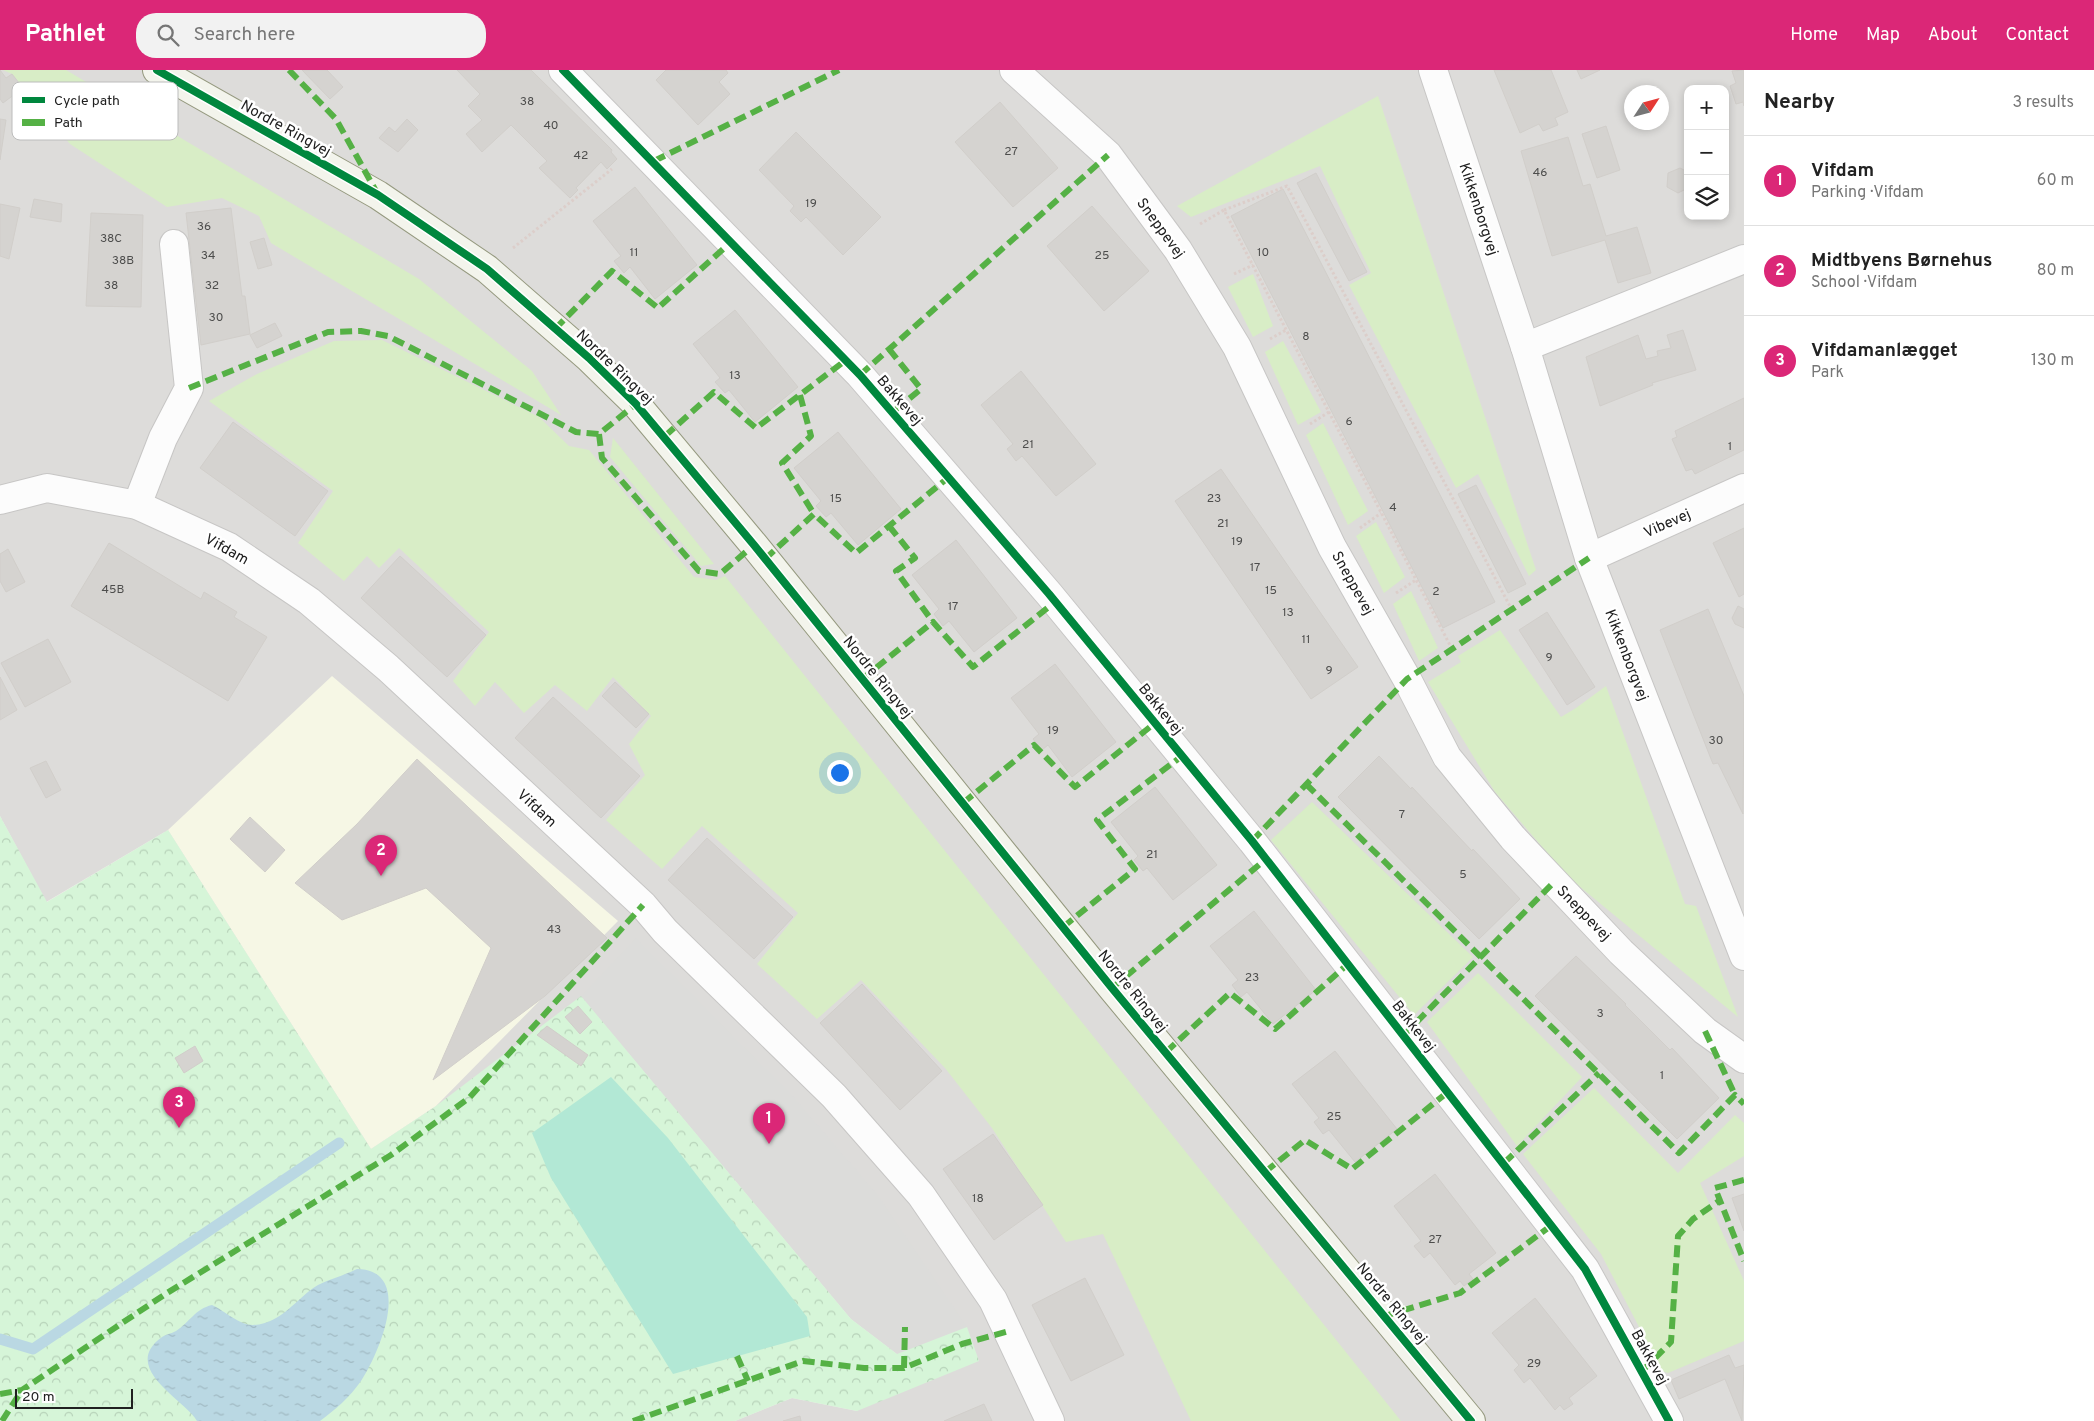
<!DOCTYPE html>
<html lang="en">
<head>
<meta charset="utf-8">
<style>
	body { margin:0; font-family:Overpass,sans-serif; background:#f2f2f2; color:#222 }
	.controls { position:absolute; right:15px; top:15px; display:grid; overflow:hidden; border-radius:10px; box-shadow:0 2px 8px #0003 }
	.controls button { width:45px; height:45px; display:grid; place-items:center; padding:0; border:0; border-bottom:1px solid #e0e0e0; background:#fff; color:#222; font:25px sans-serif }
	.compass { position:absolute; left:1624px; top:15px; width:45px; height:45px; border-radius:50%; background:#fff; box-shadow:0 2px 8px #0003; rotate:54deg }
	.scale { position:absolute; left:15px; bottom:12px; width:118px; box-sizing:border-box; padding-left:5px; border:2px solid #202020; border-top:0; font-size:14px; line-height:18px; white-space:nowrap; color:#202020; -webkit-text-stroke:4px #fff; paint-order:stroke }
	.you { position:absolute; left:839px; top:702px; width:18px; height:18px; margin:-12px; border:4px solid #fff; border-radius:50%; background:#1a73e8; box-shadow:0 0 0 8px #1a73e833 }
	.badge { display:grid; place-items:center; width:32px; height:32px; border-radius:50%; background:#db2777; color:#fff; font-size:16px; font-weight:700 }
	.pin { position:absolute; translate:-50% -41px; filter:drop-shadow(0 1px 2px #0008) }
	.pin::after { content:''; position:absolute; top:26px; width:18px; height:15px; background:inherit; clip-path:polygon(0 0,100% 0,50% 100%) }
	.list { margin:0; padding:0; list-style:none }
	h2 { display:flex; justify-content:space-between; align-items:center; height:65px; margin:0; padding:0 20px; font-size:21px }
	h2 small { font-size:16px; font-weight:400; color:#767676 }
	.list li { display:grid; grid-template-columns:32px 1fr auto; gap:15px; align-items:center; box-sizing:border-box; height:90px; padding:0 20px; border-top:1px solid #e0e0e0 }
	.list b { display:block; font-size:19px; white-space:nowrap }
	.list p { margin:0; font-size:16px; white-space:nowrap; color:#767676 }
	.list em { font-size:16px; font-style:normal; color:#767676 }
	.icon { flex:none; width:28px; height:28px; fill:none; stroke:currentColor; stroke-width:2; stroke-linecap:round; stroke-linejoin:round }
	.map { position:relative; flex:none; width:1744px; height:1351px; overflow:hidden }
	header { display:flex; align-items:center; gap:30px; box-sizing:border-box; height:70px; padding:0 25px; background:#db2777; color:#fff }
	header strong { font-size:24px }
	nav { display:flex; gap:28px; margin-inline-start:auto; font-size:18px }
	.search { width:350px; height:45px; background:#f2f2f2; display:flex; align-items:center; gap:12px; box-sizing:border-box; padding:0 18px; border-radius:20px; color:#767676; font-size:19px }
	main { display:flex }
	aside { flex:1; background:#fff }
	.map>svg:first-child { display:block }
	.residential { fill:#dddcda; fill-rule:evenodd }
	.education { fill:#f6f7e5 }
	.religious { fill:#dcdcda }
	.grass { fill:#d8edc6 }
	.park { fill:url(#park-crowns) }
	.pitch { fill:#b2e8d5 }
	.water { fill:url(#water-ripples) }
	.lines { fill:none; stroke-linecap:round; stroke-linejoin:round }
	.stream { stroke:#bad8e3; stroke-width:11 }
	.building { fill:#d5d3d0; stroke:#d1ceca }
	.street-casing { stroke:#c7c6c5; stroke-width:30 }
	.secondary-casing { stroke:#95997f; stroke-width:30 }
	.path { stroke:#dcceca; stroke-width:3; stroke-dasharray:2.5 2.5; stroke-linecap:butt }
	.street { stroke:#fcfcfc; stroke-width:28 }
	.secondary { stroke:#f3f4ec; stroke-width:28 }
	.quiet { stroke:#55b145; stroke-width:6; stroke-dasharray:12 6; stroke-linecap:butt }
	.cycleway-casing { stroke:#fff; stroke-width:11 }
	.cycleway { stroke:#00873e; stroke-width:8 }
	.labels { text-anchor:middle; stroke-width:5; stroke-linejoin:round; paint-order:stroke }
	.number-label { font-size:12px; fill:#4d4d4c }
	.street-label { font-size:15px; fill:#202020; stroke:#fff }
	.key { fill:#fff; stroke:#bcbcbc; stroke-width:1 }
	.key-label { font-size:14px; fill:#202020 }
</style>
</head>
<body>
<header>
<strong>Pathlet</strong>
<div class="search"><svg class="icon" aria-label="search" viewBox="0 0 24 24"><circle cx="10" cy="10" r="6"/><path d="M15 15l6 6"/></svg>Search here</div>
<nav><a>Home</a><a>Map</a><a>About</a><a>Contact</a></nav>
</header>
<main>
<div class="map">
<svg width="1744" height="1351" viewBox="0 0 1744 1351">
	<defs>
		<pattern id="park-crowns" width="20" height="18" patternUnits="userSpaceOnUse" patternTransform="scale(1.25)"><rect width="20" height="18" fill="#d6f5d8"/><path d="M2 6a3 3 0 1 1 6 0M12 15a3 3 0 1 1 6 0" fill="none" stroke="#b7d2b9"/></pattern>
		<pattern id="water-ripples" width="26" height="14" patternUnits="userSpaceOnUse" patternTransform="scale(1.25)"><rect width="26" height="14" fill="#bad8e3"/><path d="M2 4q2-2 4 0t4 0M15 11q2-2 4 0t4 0" fill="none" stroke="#a0b9c2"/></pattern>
	</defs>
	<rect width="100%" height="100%" fill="#eeede9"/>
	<path class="residential" d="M0 0H1744V1351H735L792 1328 857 1341 897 1284 851 1249 602 952 436 1036 371 1079 168 760 46 832 0 746ZM1688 19H1725V146H1688ZM1632 22H1662V52H1632Z"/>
	<polygon class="education" points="332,606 618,851 436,1036 371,1079 168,760"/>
	<polygon class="religious" points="636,868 790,1023 877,1124 967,1257 897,1284 851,1249 581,926"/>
	<g class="grass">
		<polygon points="3,0 66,0 419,209 532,301 561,345 271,173 259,146 222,128 167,137 70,74 12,4"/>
		<polygon points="1378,26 1536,500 1529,506 1478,404 1456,418 1349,215 1371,203 1320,96 1191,147 1177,136"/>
		<polygon points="1253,204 1273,256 1253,267 1228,217"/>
		<polygon points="382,270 539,347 569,376 589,380 694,507 716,510 725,506 1401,1351 1191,1351 1103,1164 1066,1172 992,1058 945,998 861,910 817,949 757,894 798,843 702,756 662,799 606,750 645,705 629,674 651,646 613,607 587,641 555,615 524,643 495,612 475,636 453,611 489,562 399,478 379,498 367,486 344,511 298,473 333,421 209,331 257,304 334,271"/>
		<polygon points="1283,271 1321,342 1298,355 1265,282"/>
		<polygon points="1323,353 1368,441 1348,455 1306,365"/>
		<polygon points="613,368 714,494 701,496 610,387"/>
		<polygon points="1376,452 1405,507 1384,523 1356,466"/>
		<polygon points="1411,521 1438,578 1419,591 1393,534"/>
		<polygon points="1500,560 1561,647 1576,638 1606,616 1685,834 1696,836 1738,947 1568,807 1495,722 1428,612 1461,592 1458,586"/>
		<polygon points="1312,732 1473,887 1414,945 1271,770"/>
		<polygon points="1478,903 1582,1007 1517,1076 1427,952"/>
		<polygon points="1594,1018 1678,1103 1735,1045 1744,1053 1744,1086 1700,1113 1744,1211 1744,1271 1668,1303 1662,1301 1601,1184 1523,1084"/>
	</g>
	<polygon class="park" points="0,746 47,832 168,760 371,1079 436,1036 581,926 851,1249 897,1284 967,1257 979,1291 857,1341 792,1328 735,1351 0,1351"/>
	<polygon class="pitch" points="611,1007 668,1068 807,1247 810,1266 673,1304 551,1108 532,1063"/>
	<path class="water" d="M357 1199C415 1200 379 1284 361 1311 350 1327 335 1340 320 1351H197C185 1330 119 1298 162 1267 166 1264 171 1264 176 1261 190 1252 195 1239 212 1235 225 1241 239 1255 253 1255 282 1254 296 1228 318 1215 330 1209 345 1205 357 1199Z"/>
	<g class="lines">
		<polyline class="stream" points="0,1269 33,1279 339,1073"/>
	</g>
	<g class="building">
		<polygon points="0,0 6,8 12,4 23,18 3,33 0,29"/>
		<polygon points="302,0 327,0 343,17 330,29"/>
		<polygon points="457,0 531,0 612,80 611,82 617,89 607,99 601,92 576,118 578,120 570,128 539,98 547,91 511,55 482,82 466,64 482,50 468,36 480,24"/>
		<polygon points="666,0 726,0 728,3 719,12 730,24 698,55 656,10"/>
		<polygon points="1494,0 1551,0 1568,42 1555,48 1558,55 1543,61 1539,54 1520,63"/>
		<polygon points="1577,0 1600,0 1581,9"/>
		<polygon points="1744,0 1744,36 1743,32 1736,34 1730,16 1736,13 1732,1"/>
		<polygon points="1000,32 1058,98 1013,137 955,72"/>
		<polygon points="0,49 6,50 0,90"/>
		<polygon points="407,49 418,60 398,82 379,68 389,57 395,62"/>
		<polygon points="1606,56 1620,100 1597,108 1582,64"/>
		<polygon points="796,62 881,147 843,185 806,147 801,152 790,141 794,136 759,100"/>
		<polygon points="1568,67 1583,116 1590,114 1606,166 1637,157 1651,203 1618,213 1605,170 1552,186 1521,81"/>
		<polygon points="1680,98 1688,102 1688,118 1678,123 1667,117 1668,103"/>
		<polygon points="1316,103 1367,202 1349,211 1297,113"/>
		<polygon points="635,117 697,195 655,229 630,197 624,203 614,191 621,186 593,151"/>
		<polygon points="1283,119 1495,532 1443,558 1231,146"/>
		<polygon points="34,129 62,134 61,152 30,147"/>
		<polygon points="0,134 20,138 9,189 0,186"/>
		<polygon points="1092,136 1149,201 1104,241 1047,176"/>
		<polygon points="231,138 242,226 245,226 250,264 201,275 186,143"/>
		<polygon points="91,143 143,145 141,237 86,236"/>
		<polygon points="264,168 272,195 258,199 250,172"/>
		<polygon points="735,240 798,317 755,352 729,320 725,323 715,312 720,308 693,274"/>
		<polygon points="275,253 282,266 257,278 250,265"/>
		<polygon points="1683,260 1696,300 1652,313 1653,315 1600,336 1586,287 1638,265 1646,289 1658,286 1657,281 1671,278 1667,265"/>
		<polygon points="1021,301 1096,394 1056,426 1022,386 1016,391 1007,379 1013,374 981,335"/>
		<polygon points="1744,328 1744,380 1695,404 1692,399 1686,401 1672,369 1677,367 1675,361"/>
		<polygon points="233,352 328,421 295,466 200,398"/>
		<polygon points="838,362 901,439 858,475 831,443 826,447 816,436 821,431 794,398"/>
		<polygon points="1221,399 1358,597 1311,629 1175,431"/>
		<polygon points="1476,415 1526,514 1508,523 1458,424"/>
		<polygon points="1744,458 1744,524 1739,527 1713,473"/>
		<polygon points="956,470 1017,548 974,582 949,551 943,556 934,544 939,539 912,505"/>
		<polygon points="109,473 201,529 204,522 237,542 234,547 267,567 228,631 71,536"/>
		<polygon points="8,479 25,512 6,522 0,511 0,484"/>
		<polygon points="400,486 486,565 447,607 361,528"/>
		<polygon points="1738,536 1744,539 1744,558 1735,554 1732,548"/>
		<polygon points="1708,539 1744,626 1743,744 1718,693 1713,694 1660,560"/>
		<polygon points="1547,542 1595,617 1567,635 1519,560"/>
		<polygon points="48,569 71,612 25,637 1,593"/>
		<polygon points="1055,594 1116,672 1072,707 1048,675 1042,680 1033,669 1039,664 1011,628"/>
		<polygon points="0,607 17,640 0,650"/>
		<polygon points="615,612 649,644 636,658 602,626"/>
		<polygon points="553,627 640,706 601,748 515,668"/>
		<polygon points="1379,686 1411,719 1412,717 1472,781 1473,779 1520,829 1479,869 1338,727"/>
		<polygon points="417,689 607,868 545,926 433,1010 491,878 426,818 342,850 295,813 357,754"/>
		<polygon points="46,691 61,720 46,728 30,698"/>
		<polygon points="1155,717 1217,795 1173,830 1147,798 1143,801 1134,790 1138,786 1111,752"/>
		<polygon points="250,747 285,780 265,802 230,769"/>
		<polygon points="707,768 793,847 754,889 668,810"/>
		<polygon points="1254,841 1316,920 1273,954 1247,922 1241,927 1232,915 1238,910 1210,876"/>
		<polygon points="1576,886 1626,934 1625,935 1670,980 1672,978 1719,1028 1677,1069 1535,926"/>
		<polygon points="862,914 942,1001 900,1040 820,953"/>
		<polygon points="578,936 592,952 580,964 565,947"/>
		<polygon points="547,956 588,985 581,996 537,965"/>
		<polygon points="195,976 203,991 184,1003 175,988"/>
		<polygon points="1335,981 1397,1059 1355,1092 1329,1060 1323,1064 1314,1052 1319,1048 1292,1014"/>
		<polygon points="993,1064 1043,1135 994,1170 943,1099"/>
		<polygon points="1435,1104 1496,1183 1469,1204 1473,1209 1464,1216 1460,1211 1455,1215 1430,1183 1424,1188 1414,1176 1421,1171 1394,1136"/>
		<polygon points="1744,1124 1744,1161 1732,1128"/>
		<polygon points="1085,1208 1124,1285 1071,1311 1032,1235"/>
		<polygon points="1535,1228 1597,1306 1569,1328 1573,1334 1564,1340 1560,1335 1555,1340 1530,1308 1524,1313 1514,1300 1519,1295 1492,1263"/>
		<polygon points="1729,1285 1735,1298 1744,1295 1742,1351 1725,1309 1679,1329 1671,1310"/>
		<polygon points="984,1334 992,1351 944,1351"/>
		<polygon points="800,1346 801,1351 783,1351"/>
	</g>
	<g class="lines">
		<defs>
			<g id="street">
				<polyline points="563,0 860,305 1049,524 1252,771 1585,1199 1669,1351"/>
				<polyline points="1014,0 1108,85 1178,180 1237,277 1332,477 1407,609 1447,687 1513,768 1621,882 1705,961 1744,989"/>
				<polyline points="1433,0 1525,277 1589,488 1744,886"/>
				<polyline points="1525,277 1744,189"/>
				<polyline points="0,430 47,418 137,435 229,477 309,531 388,598 643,835 665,861 834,1026 921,1125 993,1230 1050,1351"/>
				<polyline points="137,435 163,368 189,318 174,174"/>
				<polyline points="1589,488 1744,418"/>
			</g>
			<polyline id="secondary" points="157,0 378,125 487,199 589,288 636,334 754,475 1112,918 1471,1351"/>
		</defs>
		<use href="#street" class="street-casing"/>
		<use href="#secondary" class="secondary-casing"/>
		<g class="path">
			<polyline points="1224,140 1287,116 1512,540"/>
			<polyline points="1200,154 1224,140 1452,579"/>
			<polyline points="513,178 612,99"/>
			<polyline points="1234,204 1253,195"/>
			<polyline points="1270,269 1286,260"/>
			<polyline points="1310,354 1329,342"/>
			<polyline points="1360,458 1381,443"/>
			<polyline points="1396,523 1416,510"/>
		</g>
		<use href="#street" class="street"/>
		<use href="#secondary" class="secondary"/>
		<g class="quiet">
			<polyline points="289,0 336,49 377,123"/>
			<polyline points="654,91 839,0"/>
			<polyline points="555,259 612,201 658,238 732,171"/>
			<polyline points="889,279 921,319 893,342"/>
			<polyline points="860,305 1108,85"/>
			<polyline points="189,318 328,262 361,261 388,266 576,362 599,364 636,334"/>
			<polyline points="800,325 811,366 782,393 814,444"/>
			<polyline points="599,364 602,388 699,501 720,504 754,475"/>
			<polyline points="665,366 714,322 756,358 846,290"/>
			<polyline points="889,456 915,488 896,501 933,552"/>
			<polyline points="765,489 814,444 856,483 949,407"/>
			<polyline points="862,609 933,552 973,597 1055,532"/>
			<polyline points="1306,714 1679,1083 1735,1025 1744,1034"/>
			<polyline points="963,733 1034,675 1075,717 1155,653"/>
			<polyline points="1252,771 1407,609 1589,488"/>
			<polyline points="1063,857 1135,799 1097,750 1182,686"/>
			<polyline points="1112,918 1266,789"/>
			<polyline points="1705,961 1735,1025"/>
			<polyline points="1404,965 1554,812"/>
			<polyline points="1166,982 1230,923 1275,959 1348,894"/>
			<polyline points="1504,1093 1599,1003"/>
			<polyline points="1265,1102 1305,1070 1352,1099 1448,1022"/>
			<polyline points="1744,1110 1715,1118 1744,1191"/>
			<polyline points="1385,1246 1460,1223 1552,1155"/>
			<polyline points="737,1286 748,1311"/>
			<polyline points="904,1298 905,1257"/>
			<polyline points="1642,1301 1671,1272 1678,1166 1693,1149 1719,1131"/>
			<polyline points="0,1324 22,1320 167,1223 391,1085 469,1028 643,835"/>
			<polyline points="2,1351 22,1320"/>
			<polyline points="633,1351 803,1291 864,1298 904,1298 962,1274 1009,1261"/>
		</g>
		<defs>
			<g id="cycleway">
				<polyline points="157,0 378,125 487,199 589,288 636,334 754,475 1112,918 1471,1351"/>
				<polyline points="563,0 860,305 1049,524 1252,771 1585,1199 1669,1351"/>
			</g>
		</defs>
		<use href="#cycleway" class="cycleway-casing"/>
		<use href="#cycleway" class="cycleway"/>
	</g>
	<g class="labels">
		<g class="number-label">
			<text x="527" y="35">38</text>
			<text x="551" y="59">40</text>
			<text x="1011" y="85">27</text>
			<text x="581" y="89">42</text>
			<text x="1540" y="106">46</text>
			<text x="811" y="137">19</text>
			<text x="204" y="160">36</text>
			<text x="111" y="172">38C</text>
			<text x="634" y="186">11</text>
			<text x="1263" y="186">10</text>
			<text x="208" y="189">34</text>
			<text x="1102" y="189">25</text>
			<text x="123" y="194">38B</text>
			<text x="111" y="219">38</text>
			<text x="212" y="219">32</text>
			<text x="216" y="251">30</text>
			<text x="1306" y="270">8</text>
			<text x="735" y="309">13</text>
			<text x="1349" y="355">6</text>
			<text x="1028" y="378">21</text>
			<text x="1730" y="380">1</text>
			<text x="836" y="432">15</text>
			<text x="1214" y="432">23</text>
			<text x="1393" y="441">4</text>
			<text x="1223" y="457">21</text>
			<text x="1237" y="475">19</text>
			<text x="1255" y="501">17</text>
			<text x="113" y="523">45B</text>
			<text x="1271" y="524">15</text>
			<text x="1436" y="525">2</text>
			<text x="953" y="540">17</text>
			<text x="1288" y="546">13</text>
			<text x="1306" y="573">11</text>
			<text x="1549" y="591">9</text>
			<text x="1329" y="604">9</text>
			<text x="1053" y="664">19</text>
			<text x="1716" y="674">30</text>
			<text x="1402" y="748">7</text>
			<text x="1152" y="788">21</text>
			<text x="1463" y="808">5</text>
			<text x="554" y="863">43</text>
			<text x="1252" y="911">23</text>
			<text x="1600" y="947">3</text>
			<text x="1662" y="1009">1</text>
			<text x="1334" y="1050">25</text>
			<text x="978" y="1132">18</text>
			<text x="1435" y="1173">27</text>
			<text x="1534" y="1297">29</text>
		</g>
		<g class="street-label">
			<text transform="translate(286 58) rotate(29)" y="5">Nordre Ringvej</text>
			<text transform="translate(1479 139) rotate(72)" y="5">Kikkenborgvej</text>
			<text transform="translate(1161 158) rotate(54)" y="5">Sneppevej</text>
			<text transform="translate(615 297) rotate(44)" y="5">Nordre Ringvej</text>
			<text transform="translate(900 330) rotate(49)" y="5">Bakkevej</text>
			<text transform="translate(1667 453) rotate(-24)" y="5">Vibevej</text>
			<text transform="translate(227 479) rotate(29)" y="5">Vifdam</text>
			<text transform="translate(1353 513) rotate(61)" y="5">Sneppevej</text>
			<text transform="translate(1627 585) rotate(69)" y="5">Kikkenborgvej</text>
			<text transform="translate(878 607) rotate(51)" y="5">Nordre Ringvej</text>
			<text transform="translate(1161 639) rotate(51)" y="5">Bakkevej</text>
			<text transform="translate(537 738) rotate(43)" y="5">Vifdam</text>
			<text transform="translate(1584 843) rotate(46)" y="5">Sneppevej</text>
			<text transform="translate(1133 921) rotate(51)" y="5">Nordre Ringvej</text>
			<text transform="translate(1414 956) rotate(52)" y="5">Bakkevej</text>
			<text transform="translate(1392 1233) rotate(50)" y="5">Nordre Ringvej</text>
			<text transform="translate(1650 1287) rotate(61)" y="5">Bakkevej</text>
		</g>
	</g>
	<rect x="12" y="12" width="166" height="58" rx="8" class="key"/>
	<rect x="22" y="27" width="23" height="6" fill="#00873e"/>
	<rect x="22" y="49" width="23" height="7" fill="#55b145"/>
	<g class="key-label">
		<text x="54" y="35">Cycle path</text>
		<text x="54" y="57">Path</text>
	</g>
</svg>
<div class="controls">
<button>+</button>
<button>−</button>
<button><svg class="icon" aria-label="layers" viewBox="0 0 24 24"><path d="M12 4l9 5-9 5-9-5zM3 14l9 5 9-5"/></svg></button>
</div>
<svg class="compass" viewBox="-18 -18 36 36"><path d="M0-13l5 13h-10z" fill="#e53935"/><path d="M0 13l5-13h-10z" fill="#767676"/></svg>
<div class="scale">20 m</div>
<div class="you"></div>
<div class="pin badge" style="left:769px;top:1074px">1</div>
<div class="pin badge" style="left:381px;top:806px">2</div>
<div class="pin badge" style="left:179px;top:1058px">3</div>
</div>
<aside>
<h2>Nearby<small>3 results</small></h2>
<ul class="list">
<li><span class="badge">1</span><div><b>Vifdam</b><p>Parking · Vifdam</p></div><em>60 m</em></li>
<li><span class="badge">2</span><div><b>Midtbyens Børnehus</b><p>School · Vifdam</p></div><em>80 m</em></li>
<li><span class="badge">3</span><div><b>Vifdamanlægget</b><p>Park</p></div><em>130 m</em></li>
</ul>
</aside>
</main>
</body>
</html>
